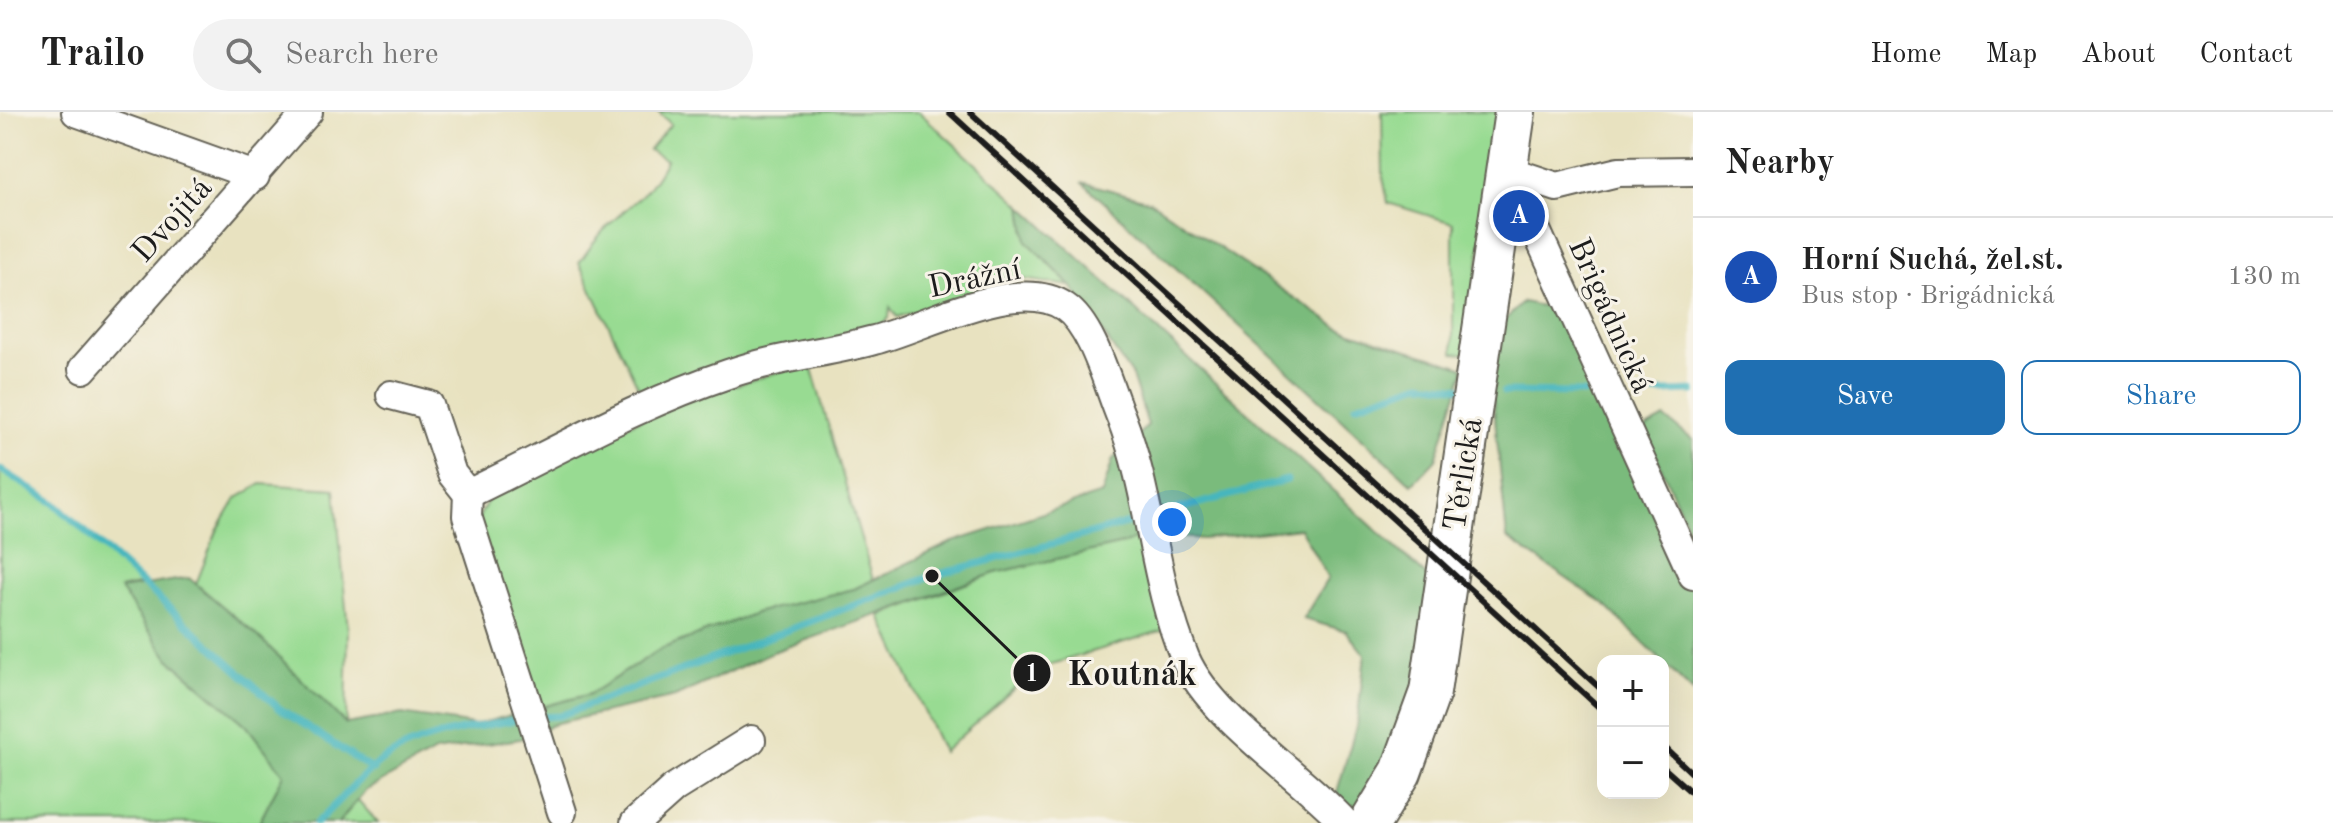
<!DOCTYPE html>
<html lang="en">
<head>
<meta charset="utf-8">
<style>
	body { margin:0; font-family:"Old Standard TT",serif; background:#f2f2f2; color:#222 }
	.controls { position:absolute; right:24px; bottom:24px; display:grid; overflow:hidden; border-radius:16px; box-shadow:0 8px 32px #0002 }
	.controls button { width:72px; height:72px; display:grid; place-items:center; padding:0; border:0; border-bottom:2px solid #e0e0e0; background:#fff; color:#222; font:40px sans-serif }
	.you { position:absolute; left:1172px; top:410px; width:28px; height:28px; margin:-20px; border:6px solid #fff; border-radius:50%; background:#1a73e8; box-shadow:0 0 0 12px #1a73e833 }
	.badge { display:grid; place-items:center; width:52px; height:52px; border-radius:50%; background:#1f6fb2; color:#fff; font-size:26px; font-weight:700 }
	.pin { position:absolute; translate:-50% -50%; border:4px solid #fff; box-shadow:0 2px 8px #0006 }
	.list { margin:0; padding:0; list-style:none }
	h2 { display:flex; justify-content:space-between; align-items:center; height:104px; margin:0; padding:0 32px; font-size:34px }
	h2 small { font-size:26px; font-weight:400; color:#767676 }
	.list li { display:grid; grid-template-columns:52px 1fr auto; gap:24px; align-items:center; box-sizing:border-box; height:120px; padding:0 32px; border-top:2px solid #e0e0e0 }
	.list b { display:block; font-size:30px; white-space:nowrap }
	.list p { margin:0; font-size:26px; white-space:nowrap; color:#767676 }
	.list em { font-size:26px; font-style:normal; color:#767676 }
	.actions { display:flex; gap:16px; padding:24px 32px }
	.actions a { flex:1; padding:18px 0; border:2px solid #1f6fb2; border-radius:16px; text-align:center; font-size:28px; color:#1f6fb2 }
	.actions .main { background:#1f6fb2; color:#fff }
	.icon { flex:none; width:44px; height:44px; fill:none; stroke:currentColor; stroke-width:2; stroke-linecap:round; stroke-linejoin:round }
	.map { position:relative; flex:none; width:1693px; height:711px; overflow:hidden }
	header { display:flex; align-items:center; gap:48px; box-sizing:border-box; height:112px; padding:0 40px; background:#fff; border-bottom:2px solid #e0e0e0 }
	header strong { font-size:38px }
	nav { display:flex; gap:44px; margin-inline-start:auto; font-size:28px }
	.search { width:560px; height:72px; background:#f2f2f2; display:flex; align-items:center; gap:20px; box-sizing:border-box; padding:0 28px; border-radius:44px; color:#767676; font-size:30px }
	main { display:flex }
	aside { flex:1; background:#fff }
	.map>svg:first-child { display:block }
	.green { fill:#98db92; stroke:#5a7c57; stroke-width:2 }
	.forest { fill:#7abb7c; stroke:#4b6c4c; stroke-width:2 }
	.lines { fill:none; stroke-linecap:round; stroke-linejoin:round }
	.stream { stroke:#46b6bd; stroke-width:7 }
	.street-casing { stroke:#636155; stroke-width:32 }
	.secondary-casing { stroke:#636155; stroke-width:44 }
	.street { stroke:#fff; stroke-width:28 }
	.secondary { stroke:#fff; stroke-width:40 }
	.rail { stroke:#1c1c1c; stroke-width:6 }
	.labels { text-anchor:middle; stroke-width:6; stroke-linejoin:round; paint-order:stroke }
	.street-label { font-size:32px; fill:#1c1c1c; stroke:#f7f3e8 }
	.leader { fill:none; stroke:#1c1c1c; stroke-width:3 }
	.callout-dot { fill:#1c1c1c; stroke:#f7f3e8; stroke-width:3 }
	.mark-label { font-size:24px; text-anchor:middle; font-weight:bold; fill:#fff }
	.callout-label { font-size:34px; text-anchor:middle; font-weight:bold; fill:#1c1c1c; stroke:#f7f3e8; stroke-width:6; stroke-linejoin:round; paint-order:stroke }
</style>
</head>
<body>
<header>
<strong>Trailo</strong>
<div class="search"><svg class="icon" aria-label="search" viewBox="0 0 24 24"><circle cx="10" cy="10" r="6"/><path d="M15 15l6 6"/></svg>Search here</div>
<nav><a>Home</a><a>Map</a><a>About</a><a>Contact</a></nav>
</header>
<main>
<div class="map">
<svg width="1693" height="711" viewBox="0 0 1693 711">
	<rect width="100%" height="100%" fill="#f7f3e8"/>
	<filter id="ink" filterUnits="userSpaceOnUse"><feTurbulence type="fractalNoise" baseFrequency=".0125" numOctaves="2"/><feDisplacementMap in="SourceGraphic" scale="16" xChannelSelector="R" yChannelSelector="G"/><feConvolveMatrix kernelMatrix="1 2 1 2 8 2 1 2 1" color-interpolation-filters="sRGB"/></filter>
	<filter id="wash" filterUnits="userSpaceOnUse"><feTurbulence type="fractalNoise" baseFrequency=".006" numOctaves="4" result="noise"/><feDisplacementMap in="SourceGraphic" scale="32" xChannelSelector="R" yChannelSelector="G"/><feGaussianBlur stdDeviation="1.8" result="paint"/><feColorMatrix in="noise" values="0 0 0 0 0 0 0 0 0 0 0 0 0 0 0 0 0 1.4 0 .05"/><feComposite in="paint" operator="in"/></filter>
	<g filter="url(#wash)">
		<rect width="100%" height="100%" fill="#e8e2c0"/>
		<g class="green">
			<path d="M658 0H919L1022 94 1027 129 1071 174 1023 167 897 205 890 195 889 206 879 214 643 285 579 151C588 139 596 125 607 115 633 88 648 85 666 48L649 38 671 12Z"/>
			<polygon points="1382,0 1500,0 1465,242 1453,241 1453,111 1388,91 1383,65"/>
			<polygon points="810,250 873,468 854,477 758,500 661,537 590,582 542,595 477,409 495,374 666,295"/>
			<polygon points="0,357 54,391 142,472 120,477 169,547 246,613 284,662 259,711 0,711"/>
			<polygon points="261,372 335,377 348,518 346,612 259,525 196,472 217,419 236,387"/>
			<polygon points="1144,422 1167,517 1036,557 943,640 880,504 995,461 1127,431"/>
			<polygon points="358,688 378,711 338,711"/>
		</g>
		<g class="forest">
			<polygon points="1082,70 1150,89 1339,216 1465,256 1436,347 1412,372"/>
			<polygon points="1022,94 1433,470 1420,570 1374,685 1352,701 1337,680 1357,611 1365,543 1346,519 1303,507 1328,466 1300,416 1203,427 1144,422 1127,431 995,461 770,541 675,585 557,611 520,627 435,640 365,679 338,711 259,711 284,662 246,613 169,547 120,477 189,466 259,525 346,612 402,602 474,613 590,582 661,537 758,500 854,477 950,431 1102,382 1113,347 1148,313 1132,264 1071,174 1027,129"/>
			<polygon points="1523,190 1561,198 1693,480 1693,580 1604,492 1507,426 1490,257 1495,218"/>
			<polygon points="1665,306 1693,328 1693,427 1644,317"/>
		</g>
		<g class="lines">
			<g class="stream">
				<polyline points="1504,280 1583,281"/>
				<polyline points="1640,281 1693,279"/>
				<polyline points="1356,293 1421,271 1462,276"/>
				<polyline points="0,357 54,391 279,596 373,658"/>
				<polyline points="1153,404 1287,368"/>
				<polyline points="538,605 559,604 932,464 1141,408"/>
				<path d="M316 711C338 691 360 663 384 647 424 621 480 615 526 606"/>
			</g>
		</g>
	</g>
	<g filter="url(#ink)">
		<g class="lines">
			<defs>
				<g id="street">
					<polyline points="76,0 255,64"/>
					<polyline points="1509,59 1693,463"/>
					<polyline points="1509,59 1557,75 1618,60 1693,59"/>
					<polyline points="83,257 308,0"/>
					<path d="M391 283 429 293 452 362 468 382C553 341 638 292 728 262 776 245 826 241 874 228 923 216 1018 162 1065 195 1093 214 1108 274 1121 305 1151 382 1153 469 1185 546 1211 606 1300 662 1345 711"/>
					<polyline points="468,382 467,404 562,700"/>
					<polyline points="635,711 674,676 751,628"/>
				</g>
				<polyline id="secondary" points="1370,711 1401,660 1430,580 1515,0"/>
			</defs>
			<use href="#street" class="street-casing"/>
			<use href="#secondary" class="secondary-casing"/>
			<use href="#street" class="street"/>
			<use href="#secondary" class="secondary"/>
			<g class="rail">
				<polyline points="949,0 1603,599"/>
				<polyline points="970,0 1603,579"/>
				<polyline points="1663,634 1693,662"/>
				<polyline points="1663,655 1693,682"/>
			</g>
		</g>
	</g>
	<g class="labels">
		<g class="street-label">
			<text transform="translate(171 107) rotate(-48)" y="11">Dvojitá</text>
			<text transform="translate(974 165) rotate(-12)" y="11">Drážní</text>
			<text transform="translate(1612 203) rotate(66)" y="11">Brigádnická</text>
			<text transform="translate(1462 362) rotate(-81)" y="11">Těrlická</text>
		</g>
	</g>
	<path class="leader" d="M932 464L1032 561"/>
	<g class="callout-dot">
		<circle cx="932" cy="464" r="8"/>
		<circle cx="1032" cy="561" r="20"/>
	</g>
	<g class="mark-label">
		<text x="1032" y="569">1</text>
	</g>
	<g class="callout-label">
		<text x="1132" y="573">Koutnák</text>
	</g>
</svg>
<div class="controls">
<button>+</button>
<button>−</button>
</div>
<div class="you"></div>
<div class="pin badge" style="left:1519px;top:104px;background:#1a4fb4">A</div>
</div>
<aside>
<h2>Nearby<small></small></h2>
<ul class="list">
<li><span class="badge" style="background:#1a4fb4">A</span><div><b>Horní Suchá, žel.st.</b><p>Bus stop · Brigádnická</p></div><em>130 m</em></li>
</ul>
<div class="actions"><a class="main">Save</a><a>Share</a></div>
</aside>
</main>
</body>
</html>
